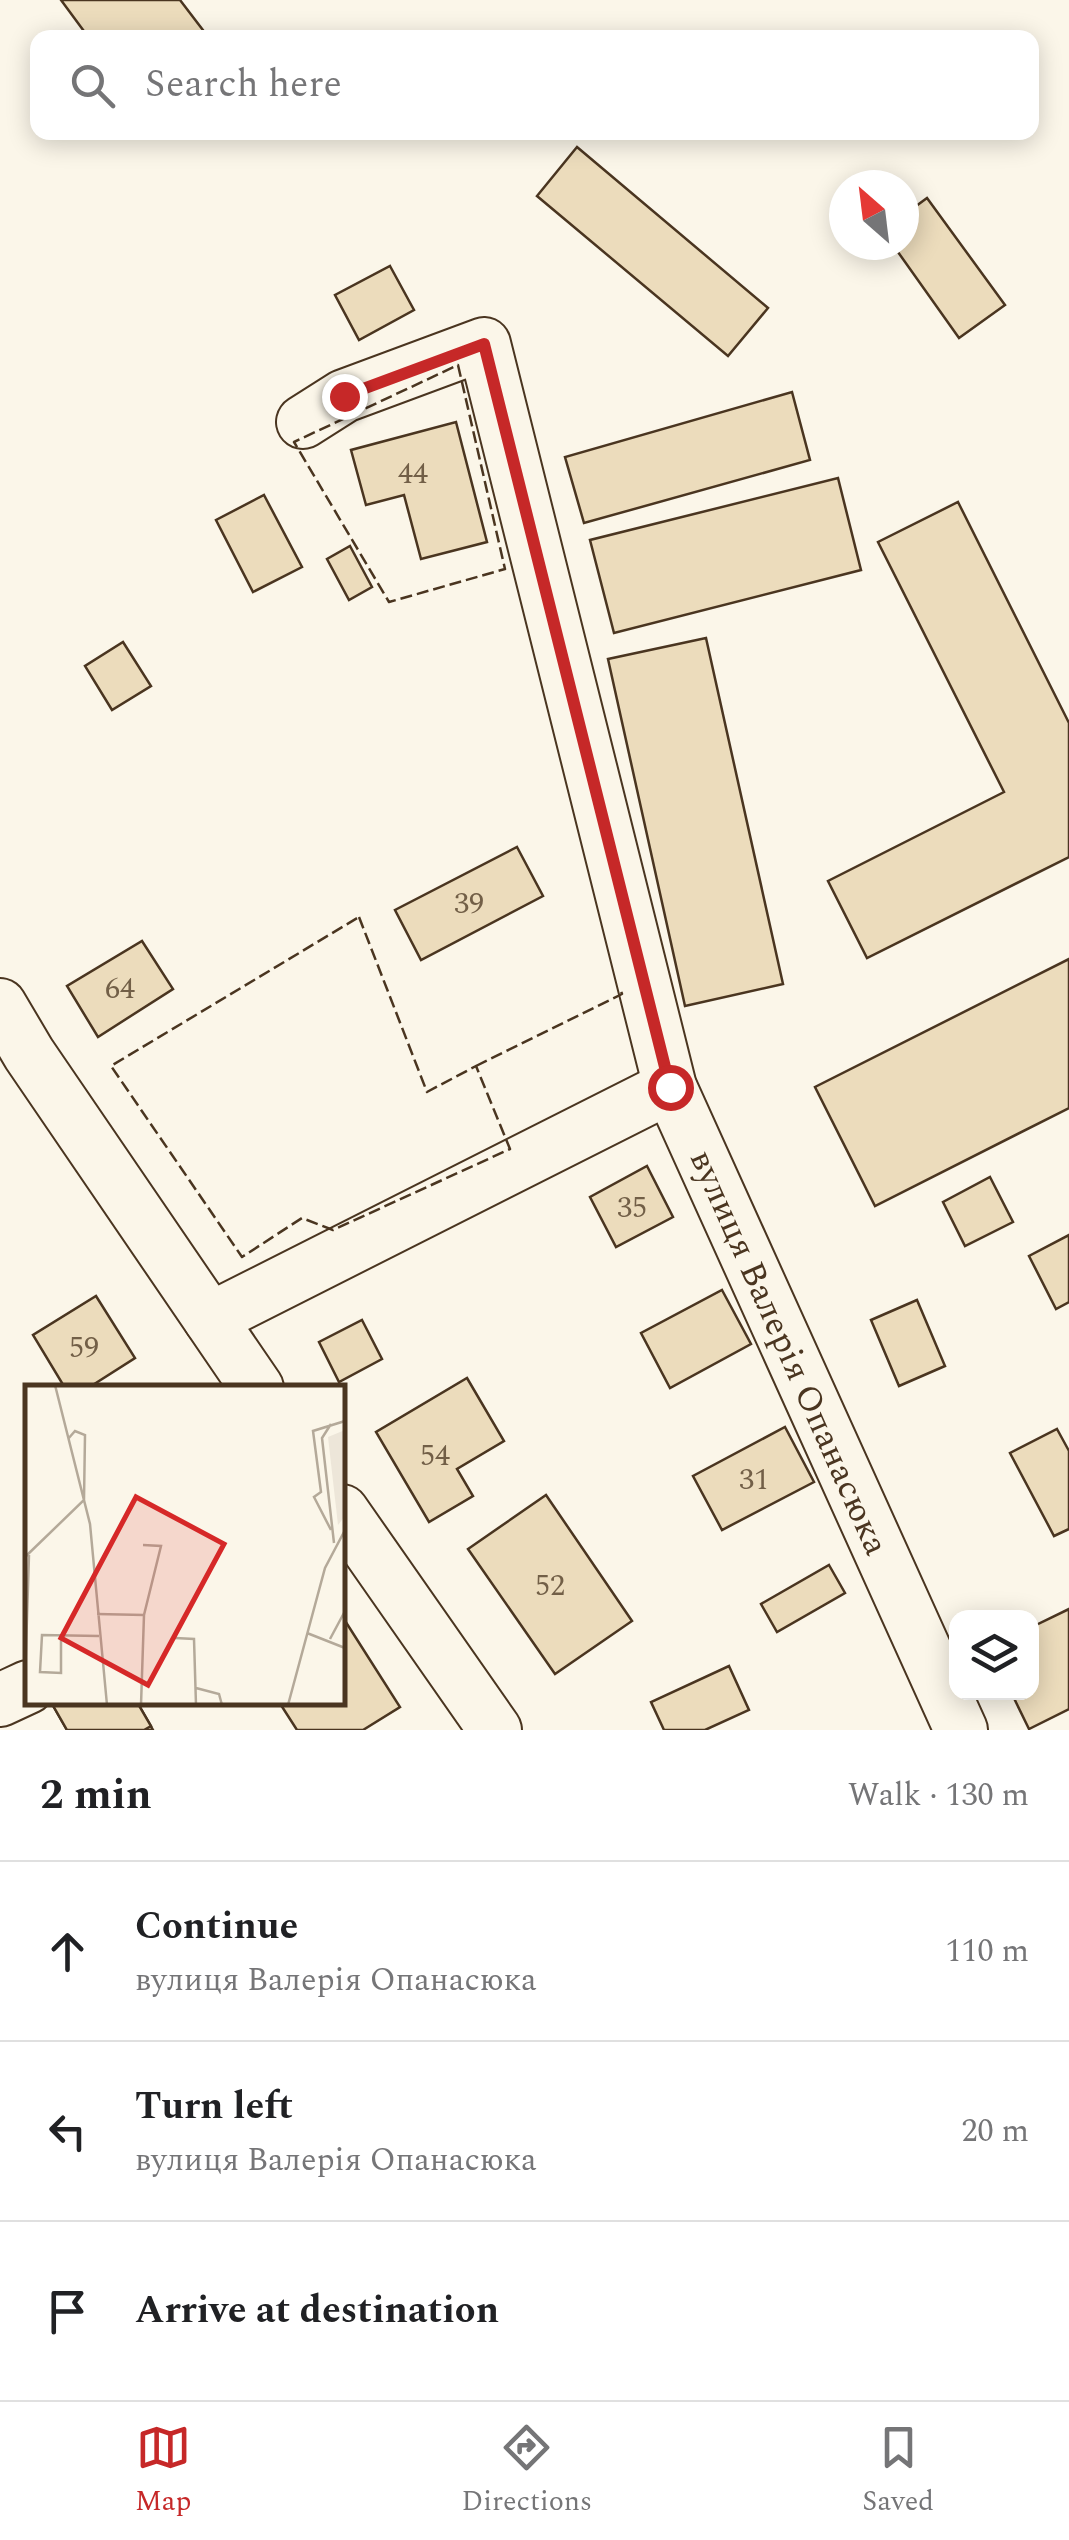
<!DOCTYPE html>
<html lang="en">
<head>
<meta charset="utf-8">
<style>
	body { margin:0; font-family:Spectral,serif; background:#f6f6f6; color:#202124 }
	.controls { position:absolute; right:30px; bottom:30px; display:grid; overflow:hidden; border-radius:20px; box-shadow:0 5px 25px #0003 }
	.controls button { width:90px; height:90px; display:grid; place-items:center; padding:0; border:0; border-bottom:2px solid #e0e0e0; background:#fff; color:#202124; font:50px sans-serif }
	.compass { position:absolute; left:829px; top:170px; width:90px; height:90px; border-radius:50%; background:#fff; box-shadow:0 5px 25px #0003; rotate:332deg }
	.stop { position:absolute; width:30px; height:30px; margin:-22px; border:8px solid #c62828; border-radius:50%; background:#fff }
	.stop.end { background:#c62828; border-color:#fff; box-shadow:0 2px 10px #0008 }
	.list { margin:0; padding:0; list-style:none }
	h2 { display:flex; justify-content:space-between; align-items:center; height:130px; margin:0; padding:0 40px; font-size:42px }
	h2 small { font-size:32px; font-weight:400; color:#757577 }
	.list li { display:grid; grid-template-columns:65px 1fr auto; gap:30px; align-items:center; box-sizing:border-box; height:180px; padding:0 40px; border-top:2px solid #e0e0e0 }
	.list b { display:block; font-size:38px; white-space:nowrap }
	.list p { margin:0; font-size:32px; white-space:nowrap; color:#757577 }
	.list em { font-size:32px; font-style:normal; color:#757577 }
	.icon { flex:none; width:55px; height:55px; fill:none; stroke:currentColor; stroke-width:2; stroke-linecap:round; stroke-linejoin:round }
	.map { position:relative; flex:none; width:1069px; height:1730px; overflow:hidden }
	.search { position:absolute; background:#fff; box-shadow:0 5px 25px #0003; left:30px; right:30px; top:30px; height:110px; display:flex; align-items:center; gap:25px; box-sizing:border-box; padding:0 35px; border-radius:20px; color:#757577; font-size:38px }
	.sheet { height:670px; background:#fff }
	nav { display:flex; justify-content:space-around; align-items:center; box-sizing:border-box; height:140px; border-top:2px solid #e0e0e0; background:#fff; font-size:28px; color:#757577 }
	nav a { display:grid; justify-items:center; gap:5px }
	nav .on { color:#c62828 }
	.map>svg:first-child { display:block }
	.building { fill:#ecdcbc; stroke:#4a3520; stroke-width:2.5 }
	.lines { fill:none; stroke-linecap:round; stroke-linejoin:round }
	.minor-casing { stroke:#4a3520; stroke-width:56 }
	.minor { stroke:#fbf6e9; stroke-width:52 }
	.fence { stroke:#4a3520; stroke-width:2.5; stroke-dasharray:12 5; stroke-linecap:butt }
	.route { stroke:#c62828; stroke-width:12 }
	.labels { text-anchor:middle; stroke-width:8; stroke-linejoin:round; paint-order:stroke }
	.number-label { font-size:30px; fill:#725f47 }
	.street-label { font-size:35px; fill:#4a3520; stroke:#fbf6e9 }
	.inset-road { fill:none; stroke:#b4a999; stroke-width:2.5 }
	.view { fill:#d62828; fill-opacity:0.15; stroke:#d62828; stroke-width:5 }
	.inset-edge { fill:none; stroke:#4a3520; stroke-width:5 }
</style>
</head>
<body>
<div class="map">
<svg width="1069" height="1730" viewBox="0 0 1069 1730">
	<rect width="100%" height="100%" fill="#fbf6e9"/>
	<g class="building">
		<polygon points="61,0 180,0 209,38 89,38"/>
		<polygon points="577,147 768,308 728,356 537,196"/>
		<polygon points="927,198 1005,305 959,338 893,245 904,245 904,215"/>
		<polygon points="390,266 414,310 359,340 335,295"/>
		<polygon points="792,392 810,460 584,523 565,457"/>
		<polygon points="456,422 487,542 421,559 404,495 366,505 351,450"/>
		<polygon points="838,478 861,570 614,633 590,540"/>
		<polygon points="264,495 302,567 253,592 216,520"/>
		<polygon points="958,502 1069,723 1069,857 867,958 828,881 1004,792 878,542"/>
		<polygon points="350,546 372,587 349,600 327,559"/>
		<polygon points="706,638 783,984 685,1006 608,659"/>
		<polygon points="123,642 151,686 112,710 85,666"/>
		<polygon points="517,847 543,896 421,960 395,910"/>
		<polygon points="142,941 173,989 98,1037 67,986"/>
		<polygon points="1069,959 1069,1108 875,1206 815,1087"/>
		<polygon points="647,1166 673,1217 616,1247 590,1197"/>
		<polygon points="990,1177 1013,1222 965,1246 943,1202"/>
		<polygon points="1069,1235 1069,1302 1056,1309 1029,1256"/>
		<polygon points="722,1290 751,1344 670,1388 641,1333"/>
		<polygon points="96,1296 135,1358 88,1388 65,1388 33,1335"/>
		<polygon points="917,1300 945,1366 899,1386 871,1320"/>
		<polygon points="362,1320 382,1359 339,1382 319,1342"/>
		<polygon points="467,1378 504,1441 457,1469 473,1496 429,1522 376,1432"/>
		<polygon points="785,1427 814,1482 722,1530 693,1476"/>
		<polygon points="1057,1429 1069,1451 1069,1529 1054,1536 1010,1453"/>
		<polygon points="546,1495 632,1621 555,1674 468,1549"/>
		<polygon points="829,1565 845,1593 777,1632 761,1604"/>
		<polygon points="1069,1609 1069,1709 1029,1729 1011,1692 1032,1692 1032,1627"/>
		<polygon points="342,1616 400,1707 363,1730 297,1730 279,1702 342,1702"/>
		<polygon points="729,1666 749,1710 705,1730 664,1730 651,1702"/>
		<polygon points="51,1702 137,1702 153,1730 67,1730"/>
		<polygon points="51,1702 137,1702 151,1726 144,1730 67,1730"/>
	</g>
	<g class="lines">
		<defs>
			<g id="minor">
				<polyline points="303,422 344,396 484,344 670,1087 961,1730"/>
				<polyline points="0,1005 29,1054 257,1388"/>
				<polyline points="210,1319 670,1087"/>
				<polyline points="342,1511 495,1730"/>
				<polyline points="0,1700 28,1687"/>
			</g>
		</defs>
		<use href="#minor" class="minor-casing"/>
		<use href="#minor" class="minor"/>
		<g class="fence">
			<polygon points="458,365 505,569 389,602 294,442"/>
			<polygon points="359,917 427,1092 476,1066 510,1149 333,1230 302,1218 242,1257 111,1066"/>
			<polyline points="476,1066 622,994 620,988"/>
		</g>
	</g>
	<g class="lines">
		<polyline class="route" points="344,396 484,344 670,1087"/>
	</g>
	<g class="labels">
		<g class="number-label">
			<text x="413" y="483">44</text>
			<text x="469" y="913">39</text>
			<text x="120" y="998">64</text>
			<text x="632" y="1217">35</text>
			<text x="84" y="1357">59</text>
			<text x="435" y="1465">54</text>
			<text x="754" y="1489">31</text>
			<text x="550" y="1595">52</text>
		</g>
		<g class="street-label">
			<text transform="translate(790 1352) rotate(66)" y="12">вулиця Валерія Опанасюка</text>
		</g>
	</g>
	<g transform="translate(25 1385)">
		<rect width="320" height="320" fill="#fbf6e9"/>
		<path d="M320 45V131L313 140 303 52Z" fill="#ede6d9"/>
		<path class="inset-road" d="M30 0 65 139 82 320M306 39 297 53 309 158M306 145 289 112 296 107 288 46 320 36M0 172 59 115 60 50 50 46 43 54M72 229 119 230M282 248 320 263M36 251V288L15 287 17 250 74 251M150 253 169 254 171 320M305 254 320 226M0 296 4 170M171 303 194 309 197 320M116 320 119 230 136 161 118 160M263 320 300 183 320 145"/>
		<path class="view" d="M111 112 199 159 123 300 36 253Z"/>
		<rect width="320" height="320" class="inset-edge"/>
	</g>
</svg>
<div class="controls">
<button><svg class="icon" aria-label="layers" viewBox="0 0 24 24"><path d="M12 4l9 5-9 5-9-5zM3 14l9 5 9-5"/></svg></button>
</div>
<svg class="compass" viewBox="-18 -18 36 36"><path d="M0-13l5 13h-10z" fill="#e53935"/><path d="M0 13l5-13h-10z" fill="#757577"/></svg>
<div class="stop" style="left:670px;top:1087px"></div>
<div class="stop end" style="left:344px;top:396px"></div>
<div class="search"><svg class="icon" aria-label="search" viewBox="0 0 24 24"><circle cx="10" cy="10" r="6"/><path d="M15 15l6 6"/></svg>Search here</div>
</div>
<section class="sheet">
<h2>2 min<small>Walk · 130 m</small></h2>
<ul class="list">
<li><svg class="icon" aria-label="ahead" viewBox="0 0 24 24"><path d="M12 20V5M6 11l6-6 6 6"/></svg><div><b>Continue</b><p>вулиця Валерія Опанасюка</p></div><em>110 m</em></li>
<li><svg class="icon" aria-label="left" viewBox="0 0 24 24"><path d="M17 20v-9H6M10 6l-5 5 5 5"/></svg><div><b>Turn left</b><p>вулиця Валерія Опанасюка</p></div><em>20 m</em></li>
<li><svg class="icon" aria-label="arrive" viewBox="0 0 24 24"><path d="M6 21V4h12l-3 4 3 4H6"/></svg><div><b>Arrive at destination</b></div></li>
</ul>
</section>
<nav>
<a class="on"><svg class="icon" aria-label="map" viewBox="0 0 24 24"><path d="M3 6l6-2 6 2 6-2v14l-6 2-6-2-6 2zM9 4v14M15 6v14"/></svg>Map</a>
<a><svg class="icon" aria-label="directions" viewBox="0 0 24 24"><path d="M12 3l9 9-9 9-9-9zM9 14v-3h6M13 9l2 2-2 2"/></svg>Directions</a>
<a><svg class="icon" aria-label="saved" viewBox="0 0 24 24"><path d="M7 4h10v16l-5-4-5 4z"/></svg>Saved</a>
</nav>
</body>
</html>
